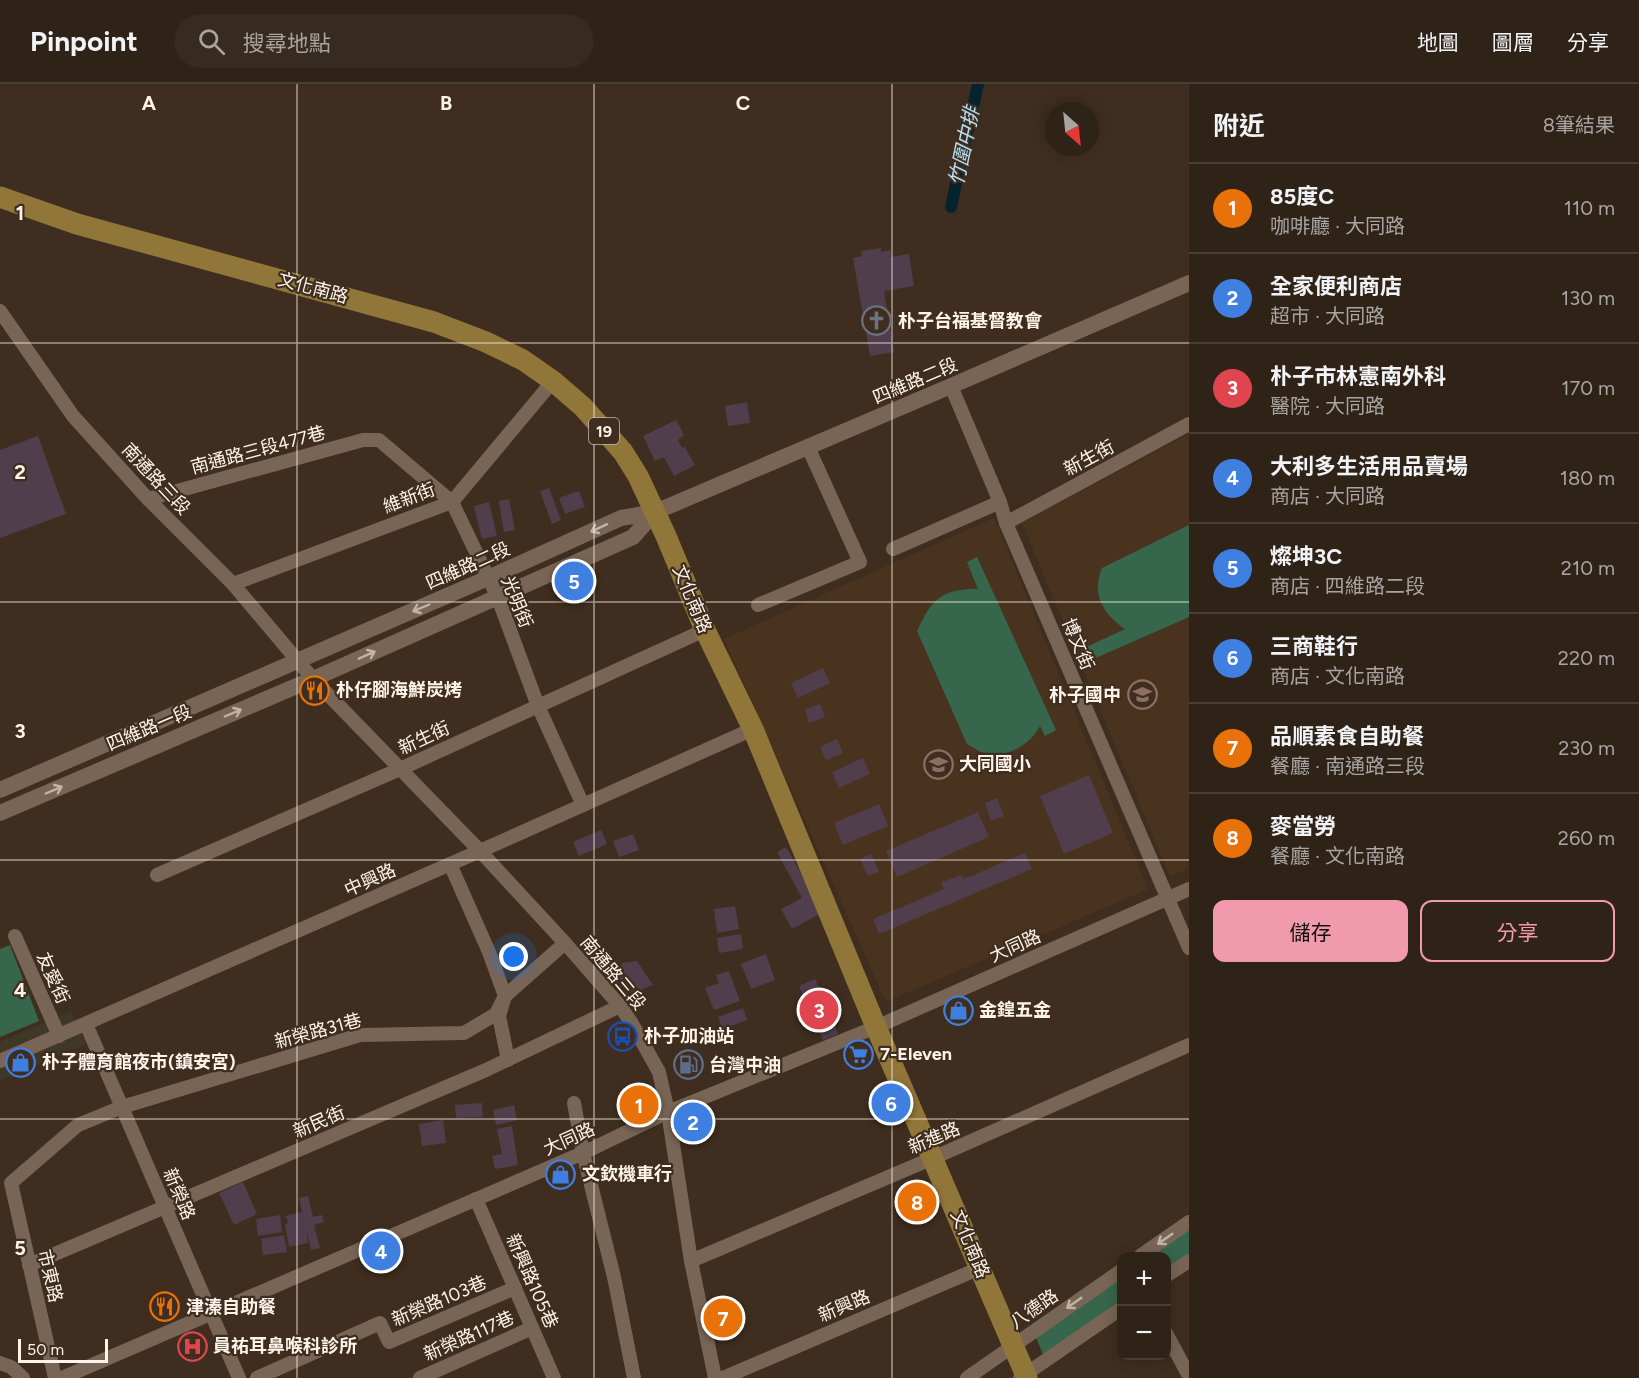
<!DOCTYPE html>
<html lang="zh-TW">
<head>
<meta charset="utf-8">
<style>
	body { margin:0; font-family:Figtree,"Noto Sans TC",sans-serif; background:#372a20; color:#f1f3f6 }
	.controls { position:absolute; right:18px; bottom:18px; display:grid; overflow:hidden; border-radius:12px; box-shadow:0 3px 15px #0003 }
	.controls button { width:54px; height:54px; display:grid; place-items:center; padding:0; border:0; border-bottom:2px solid #4a3f36; background:#2f2217; color:#f1f3f6; font:30px sans-serif }
	.compass { position:absolute; left:1045px; top:18px; width:54px; height:54px; border-radius:50%; background:#2f2217; box-shadow:0 3px 15px #0003; rotate:153deg }
	.scale { position:absolute; left:18px; bottom:15px; width:90px; box-sizing:border-box; padding-left:6px; border:3px solid #fef3e9; border-top:0; font-size:16px; line-height:21px; white-space:nowrap; color:#fef3e9; -webkit-text-stroke:4px #3f2e1f; paint-order:stroke }
	.you { position:absolute; left:514px; top:873px; width:21px; height:21px; margin:-15px; border:4px solid #fff; border-radius:50%; background:#1a73e8; box-shadow:0 0 0 9px #1a73e833 }
	.badge { display:grid; place-items:center; width:39px; height:39px; border-radius:50%; background:#f29aad; color:#fff; font-size:20px; font-weight:700 }
	.pin { position:absolute; translate:-50% -50%; border:3px solid #fff; box-shadow:0 2px 6px #0006 }
	.list { margin:0; padding:0; list-style:none }
	h2 { display:flex; justify-content:space-between; align-items:center; height:78px; margin:0; padding:0 24px; font-size:26px }
	h2 small { font-size:20px; font-weight:400; color:#a7a4a1 }
	.list li { display:grid; grid-template-columns:39px 1fr auto; gap:18px; align-items:center; box-sizing:border-box; height:90px; padding:0 24px; border-top:2px solid #4a3f36 }
	.list b { display:block; font-size:22px; white-space:nowrap }
	.list p { margin:0; font-size:20px; white-space:nowrap; color:#a7a4a1 }
	.list em { font-size:20px; font-style:normal; color:#a7a4a1 }
	.actions { display:flex; gap:12px; padding:18px 24px }
	.actions a { flex:1; padding:14px 0; border:2px solid #f29aad; border-radius:12px; text-align:center; font-size:21px; color:#f29aad }
	.actions .main { background:#f29aad; color:#111 }
	.icon { flex:none; width:33px; height:33px; fill:none; stroke:currentColor; stroke-width:2; stroke-linecap:round; stroke-linejoin:round }
	.map { position:relative; flex:none; width:1189px; height:1294px; overflow:hidden }
	header { display:flex; align-items:center; gap:36px; box-sizing:border-box; height:84px; padding:0 30px; background:#2f2217; border-bottom:2px solid #4a3f36 }
	header strong { font-size:28px }
	nav { display:flex; gap:33px; margin-inline-start:auto; font-size:21px }
	.search { width:420px; height:54px; background:#372a20; display:flex; align-items:center; gap:15px; box-sizing:border-box; padding:0 21px; border-radius:33px; color:#a7a4a1; font-size:22px }
	main { display:flex }
	aside { flex:1; background:#2f2217 }
	.map>svg:first-child { display:block }
	.commercial { fill:#403827 }
	.built { fill:#49331f }
	.green { fill:#36674c }
	.lines { fill:none; stroke-linecap:round; stroke-linejoin:round }
	.canal { stroke:#04232e; stroke-width:12 }
	.building { fill:#503e4d }
	.minor { stroke:#786555; stroke-width:14 }
	.tertiary { stroke:#786555; stroke-width:16 }
	.primary { stroke:#917639; stroke-width:21 }
	.oneway { stroke:#c2b3a6 }
	.grid { fill:none; stroke:#fef3e9; stroke-width:1.5; stroke-opacity:0.55 }
	.labels { text-anchor:middle; stroke-width:4.5; stroke-linejoin:round; paint-order:stroke }
	.shield { fill:#3f2e1f; stroke:#c5b8ac; stroke-width:1.5 }
	.shield-label { font-size:16px; font-weight:bold; fill:#fef3e9 }
	.street-label { font-size:18px; fill:#fef3e9; stroke:#3f2e1f }
	.poi-label { font-size:18px; font-weight:bold; fill:#fef3e9; stroke:#3f2e1f; text-anchor:start }
	.water-label { font-size:20px; font-style:italic; fill:#b3e0f3; stroke:#3f2e1f }
	.grid-label { font-size:20px; text-anchor:middle; font-weight:bold; fill:#fef3e9; stroke:#3f2e1f; stroke-width:4.5; stroke-linejoin:round; paint-order:stroke }
</style>
</head>
<body>
<header>
<strong>Pinpoint</strong>
<div class="search"><svg class="icon" aria-label="search" viewBox="0 0 24 24"><circle cx="10" cy="10" r="6"/><path d="M15 15l6 6"/></svg>搜尋地點</div>
<nav><a>地圖</a><a>圖層</a><a>分享</a></nav>
</header>
<main>
<div class="map">
<svg width="1189" height="1294" viewBox="0 0 1189 1294">
	<rect width="100%" height="100%" fill="#3f2e1f"/>
	<polygon class="commercial" points="71,927 86,960 0,997 0,958"/>
	<g class="built">
		<polygon points="1189,350 1189,784 1170,792 1022,439"/>
		<polygon points="994,434 1148,805 886,918 724,555"/>
	</g>
	<g class="green">
		<path d="M1189 441V533L1089 577 1082 565 1125 545C1103 530 1091 510 1102 484Z"/>
		<path d="M977 473 1056 646 1045 652 1040 642C1029 663 1002 677 979 667 975 665 971 662 967 660L917 547C932 515 941 505 978 505L967 478Z"/>
		<polygon points="10,861 39,937 0,953 0,865"/>
		<polygon points="1189,1144 1189,1171 1167,1187 1166,1172 1148,1172"/>
		<polygon points="1121,1191 1121,1218 1044,1273 1035,1251"/>
	</g>
	<g class="lines">
		<polyline class="canal" points="951,123 978,0"/>
	</g>
	<g class="building">
		<polygon points="881,164 881,168 890,166 891,173 909,170 914,202 884,207 894,268 870,272 853,174 862,172 861,167"/>
		<polygon points="747,318 750,339 728,342 725,322"/>
		<polygon points="676,336 684,351 678,356 682,364 685,363 695,381 674,392 664,373 655,377 643,352"/>
		<polygon points="38,352 66,430 0,454 0,366"/>
		<polygon points="549,404 561,436 552,440 540,407"/>
		<polygon points="579,407 585,423 565,430 559,414"/>
		<polygon points="509,415 515,446 504,448 499,417"/>
		<polygon points="489,418 497,452 482,455 474,422"/>
		<polygon points="823,584 830,599 798,614 791,599"/>
		<polygon points="820,620 825,633 809,639 805,625"/>
		<polygon points="837,655 843,669 826,676 820,663"/>
		<polygon points="863,674 870,690 839,704 832,688"/>
		<polygon points="1089,691 1113,749 1064,770 1040,712"/>
		<polygon points="997,714 1004,732 991,737 985,719"/>
		<polygon points="879,720 888,742 843,761 834,739"/>
		<polygon points="978,728 989,753 897,793 886,767"/>
		<polygon points="601,746 607,760 579,772 573,758"/>
		<polygon points="633,750 639,766 619,773 613,757"/>
		<polygon points="786,763 823,828 792,845 781,825 802,814 777,768"/>
		<polygon points="1025,769 1032,785 879,850 873,835 944,805 941,799 960,791 964,795"/>
		<polygon points="871,770 879,788 868,792 860,775"/>
		<polygon points="735,822 739,845 717,849 714,825"/>
		<polygon points="741,850 743,865 719,869 717,854"/>
		<polygon points="766,870 775,896 751,905 741,880"/>
		<polygon points="637,877 653,901 643,905 634,912 617,892 622,879"/>
		<polygon points="729,887 740,917 714,926 705,904 719,899 716,891"/>
		<polygon points="815,895 838,950 823,956 799,902"/>
		<polygon points="743,924 747,936 722,945 718,933"/>
		<polygon points="482,1019 483,1033 456,1034 455,1021"/>
		<polygon points="514,1021 517,1036 496,1041 493,1026"/>
		<polygon points="443,1036 446,1059 422,1062 419,1040"/>
		<polygon points="512,1042 518,1081 495,1085 492,1072 502,1070 497,1045"/>
		<polygon points="243,1098 257,1130 234,1141 219,1109"/>
		<polygon points="308,1112 313,1133 322,1131 324,1138 314,1141 320,1164 311,1166 306,1144 308,1159 289,1163 285,1140 289,1139 285,1132 302,1128 299,1114"/>
		<polygon points="280,1131 282,1148 258,1152 256,1135"/>
		<polygon points="284,1151 287,1168 263,1171 261,1155"/>
	</g>
	<g class="lines">
		<g class="minor">
			<polyline points="0,227 73,332 148,415 233,500 313,595 480,767 565,859 620,922 631,938 659,988 668,1028 691,1177 715,1294"/>
			<polyline points="951,302 1000,418 1006,439 1189,864"/>
			<polyline points="148,415 363,356 379,356 452,418 498,514 538,622 583,721"/>
			<polyline points="1006,439 1189,340"/>
			<polyline points="893,465 1000,418"/>
			<polyline points="233,500 452,418 553,297"/>
			<polyline points="758,521 860,478 808,363"/>
			<polyline points="450,780 489,868 505,912 499,932 508,976"/>
			<polyline points="157,791 400,685 705,546"/>
			<polyline points="15,852 59,952"/>
			<polyline points="86,940 239,1294"/>
			<polyline points="0,977 480,767 753,645"/>
			<polyline points="574,1019 583,1069 614,1193 634,1294"/>
			<polyline points="476,1115 554,1294"/>
			<polyline points="1140,1172 1189,1138"/>
			<polyline points="691,1177 933,1074 1189,961"/>
			<polyline points="29,1181 486,986 620,922"/>
			<polyline points="1166,1192 1189,1177"/>
			<polyline points="1166,1249 1189,1292"/>
			<polyline points="0,1279 11,1283 23,1294"/>
			<polyline points="55,1294 11,1099 78,1041 122,1023 360,951 464,949 496,930 505,912 565,859"/>
			<polyline points="62,1294 583,1069 668,1028 876,943 1189,805"/>
			<polyline points="257,1294 380,1239 389,1258 515,1204"/>
			<polyline points="420,1294 532,1244"/>
			<polyline points="723,1294 980,1184"/>
			<polyline points="967,1294 1122,1186"/>
			<polyline points="1020,1294 1122,1224"/>
		</g>
		<g class="tertiary">
			<polyline points="0,706 488,494 621,434 655,428 951,302 1189,199"/>
			<polyline points="0,729 313,595 633,453 655,428"/>
		</g>
		<polyline class="primary" points="0,113 77,140 434,238 486,258 523,276 553,297 583,323 623,368 638,392 666,452 705,546 753,645 876,943 1027,1294"/>
	</g>
	<defs><path id="oneway-shaft" d="M-6 0H5M1.5-3L5.5 0L1.5 3" fill="none" stroke-width="1.6" stroke-linecap="round" stroke-linejoin="round" transform="scale(1.5)"/></defs>
	<g class="oneway">
		<use href="#oneway-shaft" transform="translate(599 444) rotate(155)"/>
		<use href="#oneway-shaft" transform="translate(421 524) rotate(157)"/>
		<use href="#oneway-shaft" transform="translate(367 571) rotate(-24)"/>
		<use href="#oneway-shaft" transform="translate(233 629) rotate(-23)"/>
		<use href="#oneway-shaft" transform="translate(54 706) rotate(-23)"/>
		<use href="#oneway-shaft" transform="translate(1165 1155) rotate(145)"/>
		<use href="#oneway-shaft" transform="translate(1074 1219) rotate(145)"/>
	</g>
	<path class="grid" d="M297 0V1294M594 0V1294M892 0V1294M0 259H1189M0 518H1189M0 776H1189M0 1035H1189"/>
	<defs>
		<symbol id="church-ring" viewBox="-11 -11 22 22"><circle r="9.5" fill="#3f2e1f" stroke="#6b7280" stroke-width="1.5"/><path d="M-1.2-6h2.4v3.5h3.3v2.4h-3.3V6h-2.4V-.1h-3.3v-2.4h3.3Z" fill="#6b7280"/></symbol>
		<symbol id="restaurant-ring" viewBox="-11 -11 22 22"><circle r="9.5" fill="#3f2e1f" stroke="#e8710a" stroke-width="1.5"/><path d="M-5-6h1v4h1v-4h1v4h1v-4h1v5L-1.5 .5V6h-2V.5L-5-1ZM5-6V6H3V1.5H1.5Q1.5-4 5-6Z" fill="#e8710a"/></symbol>
		<symbol id="school-ring" viewBox="-11 -11 22 22"><circle r="9.5" fill="#3f2e1f" stroke="#8d6e63" stroke-width="1.5"/><path d="M0-5L7-2L0 1L-7-2ZM-4 1L0 2.5L4 1V4Q0 6-4 4Z" fill="#8d6e63"/></symbol>
		<symbol id="shop-ring" viewBox="-11 -11 22 22"><circle r="9.5" fill="#3f2e1f" stroke="#3f7fe0" stroke-width="1.5"/><path d="M-5-2.5h2.3a2.7 3.5 0 0 1 5.4 0H5L5.5 6h-11ZM-1.5-2.5h3a1.5 2.3 0 0 0-3 0Z" fill="#3f7fe0"/></symbol>
		<symbol id="bus-ring" viewBox="-11 -11 22 22"><circle r="9.5" fill="#3f2e1f" stroke="#1a4fb4" stroke-width="1.5"/><path d="M-5-6H5V4H4V6H2V4H-2V6H-4V4H-5ZM-3.5-4V0h7V-4ZM-3.5 1.2v1.5H-2V1.2ZM2 1.2v1.5H3.5V1.2Z" fill="#1a4fb4"/></symbol>
		<symbol id="supermarket-ring" viewBox="-11 -11 22 22"><circle r="9.5" fill="#3f2e1f" stroke="#3f7fe0" stroke-width="1.5"/><path d="M-6-5.5h2.5l.6 2H6L4.5 2H-2.5L-4.4-4H-6ZM-1.5 3.2a1.3 1.3 0 1 0 .1 0ZM3 3.2a1.3 1.3 0 1 0 .1 0Z" fill="#3f7fe0"/></symbol>
		<symbol id="fuel-ring" viewBox="-11 -11 22 22"><circle r="9.5" fill="#3f2e1f" stroke="#5c6f8a" stroke-width="1.5"/><path d="M-5.5-6h7V0h2V4h1.3V-2.5L3-4.5l.8-.8L6-3V5H2.5V1h-1V6h-7ZM-4.2-4.7v3.2H.2V-4.7Z" fill="#5c6f8a"/></symbol>
		<symbol id="hospital-ring" viewBox="-11 -11 22 22"><circle r="9.5" fill="#3f2e1f" stroke="#e0444e" stroke-width="1.5"/><path d="M-5-5h3v3.5h4V-5h3V5h-3V1.5h-4V5h-3Z" fill="#e0444e"/></symbol>
	</defs>
	<g fill-rule="evenodd">
		<use href="#church-ring" x="860" y="220" width="33" height="33"/>
		<use href="#restaurant-ring" x="298" y="590" width="33" height="33"/>
		<use href="#school-ring" x="1126" y="594" width="33" height="33"/>
		<use href="#school-ring" x="922" y="664" width="33" height="33"/>
		<use href="#shop-ring" x="942" y="910" width="33" height="33"/>
		<use href="#bus-ring" x="606" y="936" width="33" height="33"/>
		<use href="#supermarket-ring" x="842" y="954" width="33" height="33"/>
		<use href="#shop-ring" x="4" y="962" width="33" height="33"/>
		<use href="#fuel-ring" x="672" y="964" width="33" height="33"/>
		<use href="#shop-ring" x="544" y="1074" width="33" height="33"/>
		<use href="#restaurant-ring" x="148" y="1206" width="33" height="33"/>
		<use href="#hospital-ring" x="176" y="1246" width="33" height="33"/>
	</g>
	<g class="labels">
		<rect class="shield" x="589" y="334" width="30" height="26" rx="4.5"/>
		<g class="shield-label">
			<text x="604" y="353">19</text>
		</g>
		<g class="street-label">
			<text transform="translate(313 204) rotate(15)" y="6">文化南路</text>
			<text transform="translate(915 297) rotate(-23)" y="6">四維路二段</text>
			<text transform="translate(258 366) rotate(-15)" y="6">南通路三段477巷</text>
			<text transform="translate(1089 374) rotate(-28)" y="6">新生街</text>
			<text transform="translate(156 395) rotate(47)" y="6">南通路三段</text>
			<text transform="translate(409 414) rotate(-21)" y="6">維新街</text>
			<text transform="translate(468 482) rotate(-24)" y="6">四維路二段</text>
			<text transform="translate(692 515) rotate(67)" y="6">文化南路</text>
			<text transform="translate(517 518) rotate(68)" y="6">光明街</text>
			<text transform="translate(1078 560) rotate(67)" y="6">博文街</text>
			<text transform="translate(149 644) rotate(-23)" y="6">四維路一段</text>
			<text transform="translate(424 654) rotate(-25)" y="6">新生街</text>
			<text transform="translate(370 796) rotate(-24)" y="6">中興路</text>
			<text transform="translate(1015 862) rotate(-24)" y="6">大同路</text>
			<text transform="translate(613 889) rotate(50)" y="6">南通路三段</text>
			<text transform="translate(53 894) rotate(66)" y="6">友愛街</text>
			<text transform="translate(318 947) rotate(-15)" y="6">新榮路31巷</text>
			<text transform="translate(319 1038) rotate(-23)" y="6">新民街</text>
			<text transform="translate(934 1054) rotate(-23)" y="6">新進路</text>
			<text transform="translate(569 1055) rotate(-24)" y="6">大同路</text>
			<text transform="translate(179 1110) rotate(67)" y="6">新榮路</text>
			<text transform="translate(970 1160) rotate(67)" y="6">文化南路</text>
			<text transform="translate(50 1192) rotate(77)" y="6">市東路</text>
			<text transform="translate(532 1197) rotate(66)" y="6">新興路105巷</text>
			<text transform="translate(439 1217) rotate(-23)" y="6">新榮路103巷</text>
			<text transform="translate(844 1222) rotate(-23)" y="6">新興路</text>
			<text transform="translate(1034 1225) rotate(-35)" y="6">八德路</text>
			<text transform="translate(469 1252) rotate(-24)" y="6">新榮路117巷</text>
		</g>
		<g class="poi-label">
			<text x="898" y="243">朴子台福基督教會</text>
			<text x="336" y="612">朴仔腳海鮮炭烤</text>
			<text x="1121" y="617" text-anchor="end">朴子國中</text>
			<text x="959" y="686">大同國小</text>
			<text x="979" y="932">金鍠五金</text>
			<text x="644" y="958">朴子加油站</text>
			<text x="880" y="976">7-Eleven</text>
			<text x="42" y="984">朴子體育館夜市(鎮安宮)</text>
			<text x="709" y="987">台灣中油</text>
			<text x="582" y="1096">文欽機車行</text>
			<text x="186" y="1229">津溱自助餐</text>
			<text x="213" y="1268">員祐耳鼻喉科診所</text>
		</g>
		<g class="water-label">
			<text transform="translate(964 62) rotate(-78)" y="7">竹圍中排</text>
		</g>
	</g>
	<g class="grid-label">
		<text x="149" y="26">A</text>
		<text x="446" y="26">B</text>
		<text x="743" y="26">C</text>
		<text x="20" y="136">1</text>
		<text x="20" y="395">2</text>
		<text x="20" y="654">3</text>
		<text x="20" y="913">4</text>
		<text x="20" y="1171">5</text>
	</g>
</svg>
<div class="controls">
<button>+</button>
<button>−</button>
</div>
<svg class="compass" viewBox="-18 -18 36 36"><path d="M0-13l5 13h-10z" fill="#e53935"/><path d="M0 13l5-13h-10z" fill="#a7a4a1"/></svg>
<div class="scale">50 m</div>
<div class="you"></div>
<div class="pin badge" style="left:639px;top:1021px;background:#e8710a">1</div>
<div class="pin badge" style="left:693px;top:1038px;background:#3f7fe0">2</div>
<div class="pin badge" style="left:819px;top:926px;background:#e0444e">3</div>
<div class="pin badge" style="left:381px;top:1167px;background:#3f7fe0">4</div>
<div class="pin badge" style="left:574px;top:497px;background:#3f7fe0">5</div>
<div class="pin badge" style="left:891px;top:1019px;background:#3f7fe0">6</div>
<div class="pin badge" style="left:723px;top:1234px;background:#e8710a">7</div>
<div class="pin badge" style="left:917px;top:1118px;background:#e8710a">8</div>
</div>
<aside>
<h2>附近<small>8筆結果</small></h2>
<ul class="list">
<li><span class="badge" style="background:#e8710a">1</span><div><b>85度C</b><p>咖啡廳 · 大同路</p></div><em>110 m</em></li>
<li><span class="badge" style="background:#3f7fe0">2</span><div><b>全家便利商店</b><p>超市 · 大同路</p></div><em>130 m</em></li>
<li><span class="badge" style="background:#e0444e">3</span><div><b>朴子市林憲南外科</b><p>醫院 · 大同路</p></div><em>170 m</em></li>
<li><span class="badge" style="background:#3f7fe0">4</span><div><b>大利多生活用品賣場</b><p>商店 · 大同路</p></div><em>180 m</em></li>
<li><span class="badge" style="background:#3f7fe0">5</span><div><b>燦坤3C</b><p>商店 · 四維路二段</p></div><em>210 m</em></li>
<li><span class="badge" style="background:#3f7fe0">6</span><div><b>三商鞋行</b><p>商店 · 文化南路</p></div><em>220 m</em></li>
<li><span class="badge" style="background:#e8710a">7</span><div><b>品順素食自助餐</b><p>餐廳 · 南通路三段</p></div><em>230 m</em></li>
<li><span class="badge" style="background:#e8710a">8</span><div><b>麥當勞</b><p>餐廳 · 文化南路</p></div><em>260 m</em></li>
</ul>
<div class="actions"><a class="main">儲存</a><a>分享</a></div>
</aside>
</main>
</body>
</html>
